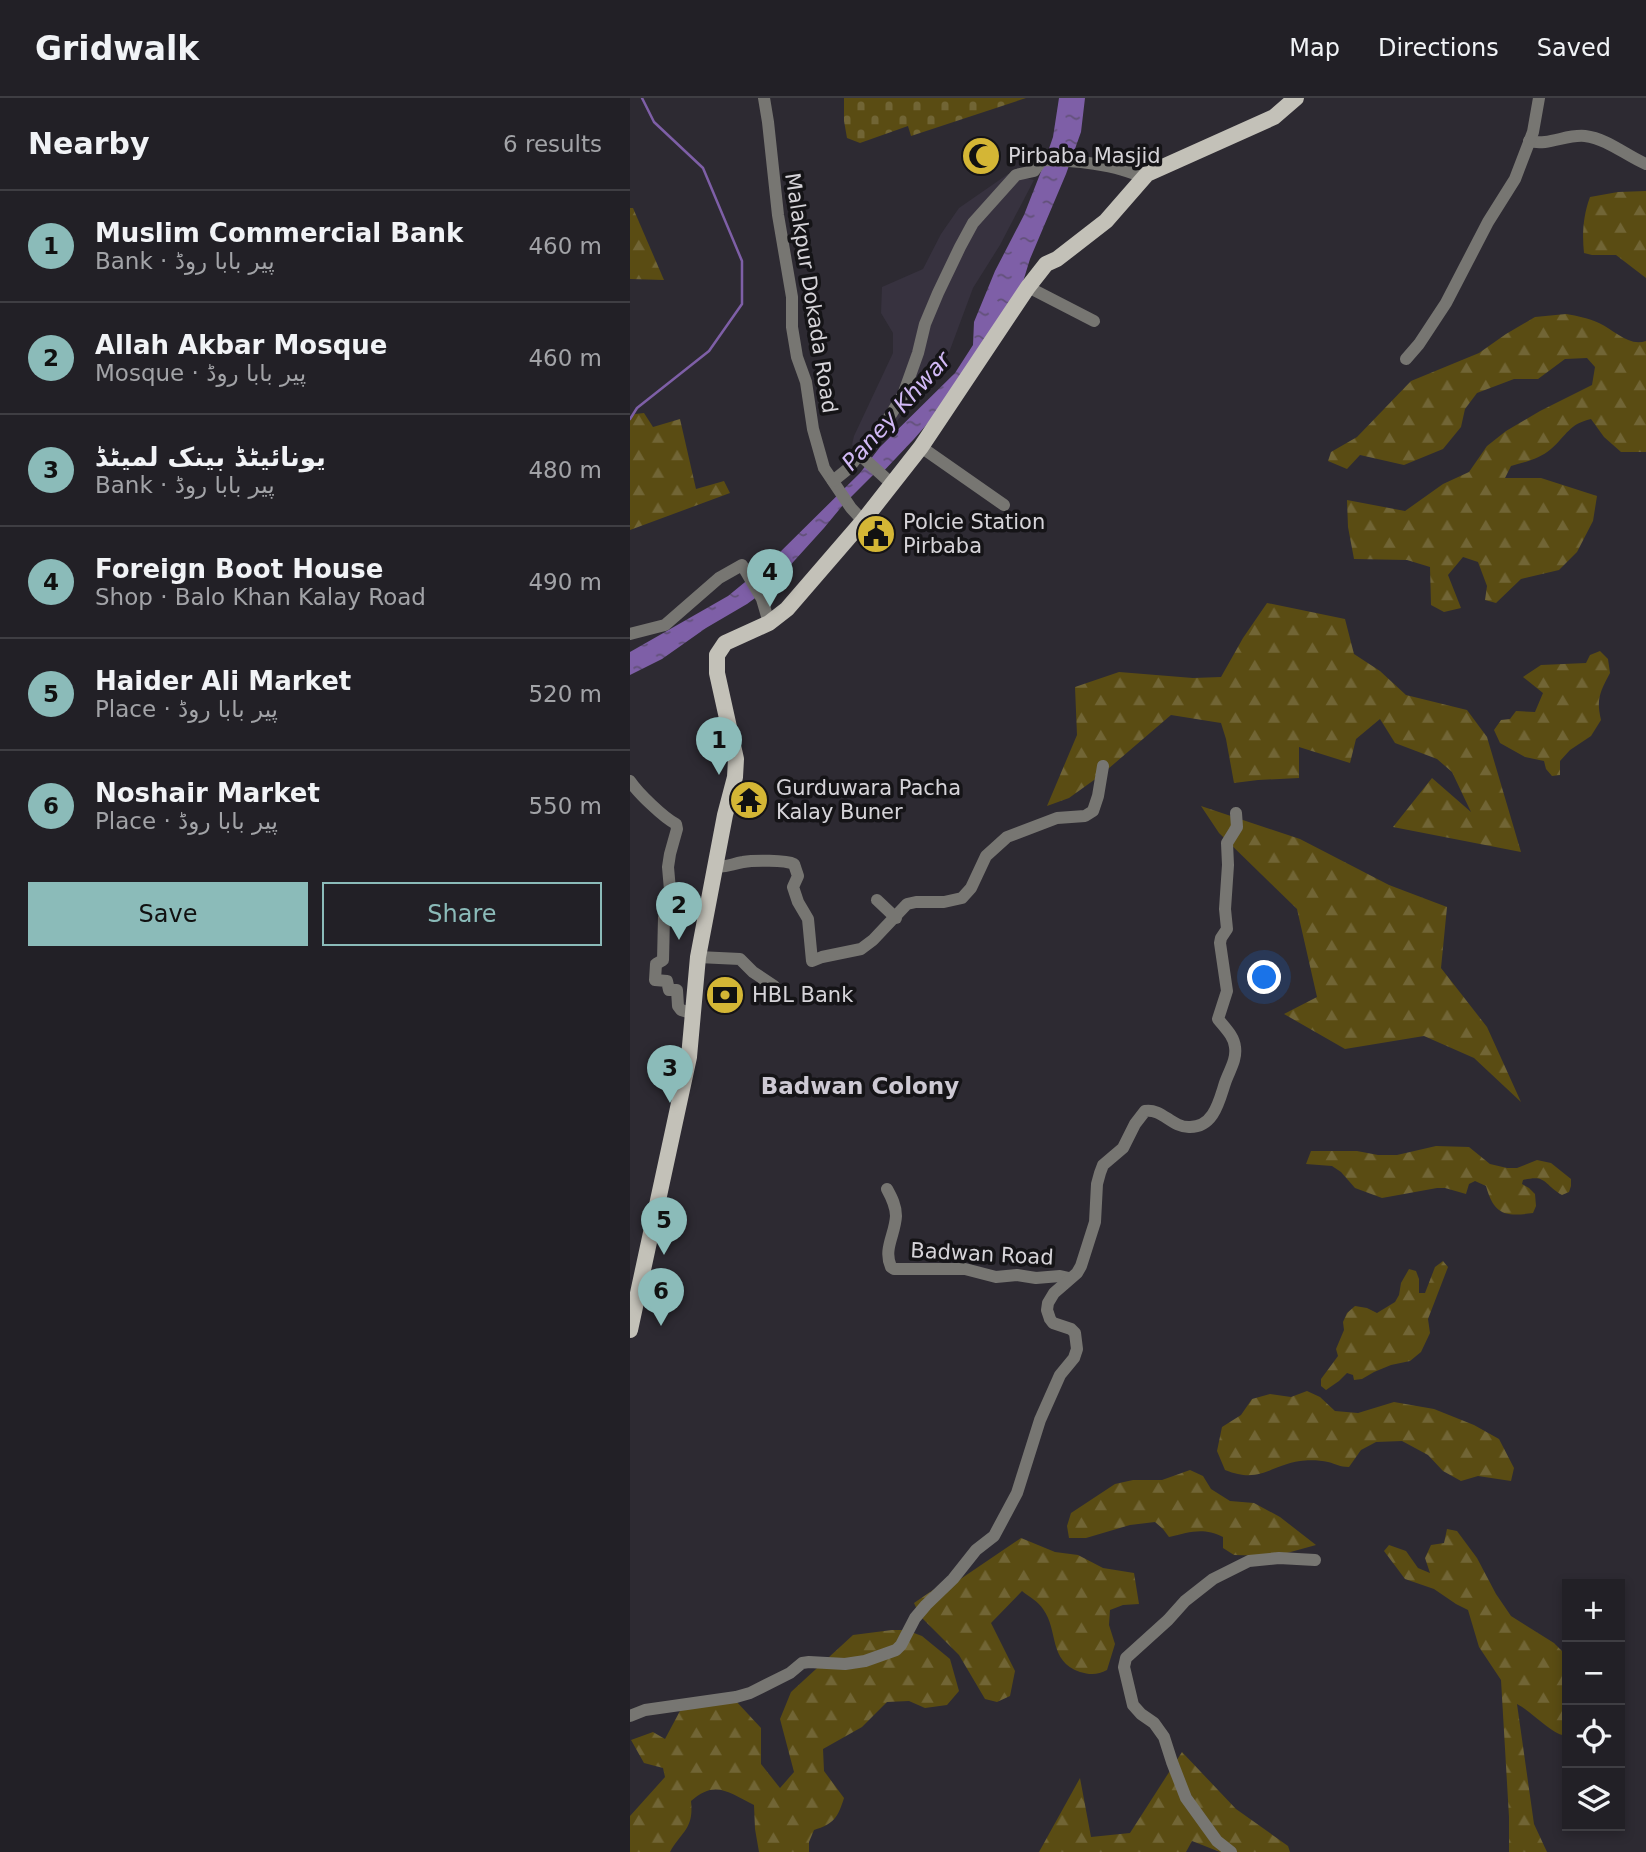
<!DOCTYPE html>
<html lang="en">
<head>
<meta charset="utf-8">
<style>
	body { margin:0; font-family:"DejaVu Sans",Cairo,sans-serif; background:#2a282e; color:#f1f3f6 }
	.controls { position:absolute; right:21px; bottom:21px; display:grid; overflow:hidden; border-radius:0px; box-shadow:0 4px 10px #0003 }
	.controls button { width:63px; height:63px; display:grid; place-items:center; padding:0; border:0; border-bottom:2px solid #3f3e43; background:#222026; color:#f1f3f6; font:35px sans-serif }
	.you { position:absolute; left:635px; top:880px; width:24px; height:24px; margin:-18px; border:5px solid #fff; border-radius:50%; background:#1a73e8; box-shadow:0 0 0 10px #1a73e833 }
	.badge { display:grid; place-items:center; width:46px; height:46px; border-radius:50%; background:#8bbbb9; color:#111; font-size:23px; font-weight:700 }
	.pin { position:absolute; translate:-50% -58px; filter:drop-shadow(0 2px 4px #0008) }
	.pin::after { content:''; position:absolute; top:37px; width:24px; height:21px; background:inherit; clip-path:polygon(0 0,100% 0,50% 100%) }
	.list { margin:0; padding:0; list-style:none }
	h2 { display:flex; justify-content:space-between; align-items:center; height:91px; margin:0; padding:0 28px; font-size:30px }
	h2 small { font-size:23px; font-weight:400; color:#a2a3a7 }
	.list li { display:grid; grid-template-columns:46px 1fr auto; gap:21px; align-items:center; box-sizing:border-box; height:112px; padding:0 28px; border-top:2px solid #3f3e43 }
	.list b { display:block; font-size:26px; white-space:nowrap }
	.list p { margin:0; font-size:23px; white-space:nowrap; color:#a2a3a7 }
	.list em { font-size:23px; font-style:normal; color:#a2a3a7 }
	.actions { display:flex; gap:14px; padding:21px 28px }
	.actions a { flex:1; padding:16px 0; border:2px solid #8bbbb9; border-radius:0px; text-align:center; font-size:24px; color:#8bbbb9 }
	.actions .main { background:#8bbbb9; color:#111 }
	.icon { flex:none; width:38px; height:38px; fill:none; stroke:currentColor; stroke-width:2; stroke-linecap:round; stroke-linejoin:round }
	.map { position:relative; flex:none; width:1016px; height:1754px; overflow:hidden }
	header { display:flex; align-items:center; gap:42px; box-sizing:border-box; height:98px; padding:0 35px; background:#222026; border-bottom:2px solid #3f3e43 }
	header strong { font-size:33px }
	nav { display:flex; gap:38px; margin-inline-start:auto; font-size:24px }
	main { display:flex }
	aside { flex:1; background:#222026 }
	.map>svg:first-child { display:block }
	.built { fill:#37323f }
	.forest { fill:url(#forest-firs) }
	.cemetery { fill:url(#cemetery-stones) }
	.water { fill:url(#water-ripples) }
	.lines { fill:none; stroke-linecap:round; stroke-linejoin:round }
	.stream { stroke:#7e5fa7; stroke-width:2.5 }
	.minor { stroke:#777672; stroke-width:12 }
	.major { stroke:#c3c1b8; stroke-width:16 }
	.labels { text-anchor:middle; stroke-width:7; stroke-linejoin:round; paint-order:stroke }
	.poi-label { font-size:21px; fill:#d6d4d9; stroke:#151417; text-anchor:start }
	.street-label { font-size:21px; fill:#d6d4d9; stroke:#151417 }
	.water-label { font-size:23px; font-style:italic; fill:#d1b9f5; stroke:#151417 }
	.neighbourhood-label { font-size:23px; font-weight:bold; fill:#cdc9d3; stroke:#151417 }
</style>
</head>
<body>
<header>
<strong>Gridwalk</strong>
<nav><a>Map</a><a>Directions</a><a>Saved</a></nav>
</header>
<main>
<aside>
<h2>Nearby<small>6 results</small></h2>
<ul class="list">
<li><span class="badge">1</span><div><b>Muslim Commercial Bank</b><p>Bank · پیر بابا روڈ</p></div><em>460 m</em></li>
<li><span class="badge">2</span><div><b>Allah Akbar Mosque</b><p>Mosque · پیر بابا روڈ</p></div><em>460 m</em></li>
<li><span class="badge">3</span><div><b>یونائیٹڈ بینک لمیٹڈ</b><p>Bank · پیر بابا روڈ</p></div><em>480 m</em></li>
<li><span class="badge">4</span><div><b>Foreign Boot House</b><p>Shop · Balo Khan Kalay Road</p></div><em>490 m</em></li>
<li><span class="badge">5</span><div><b>Haider Ali Market</b><p>Place · پیر بابا روڈ</p></div><em>520 m</em></li>
<li><span class="badge">6</span><div><b>Noshair Market</b><p>Place · پیر بابا روڈ</p></div><em>550 m</em></li>
</ul>
<div class="actions"><a class="main">Save</a><a>Share</a></div>
</aside>
<div class="map">
<svg width="1016" height="1754" viewBox="0 0 1016 1754">
	<defs>
		<pattern id="forest-firs" width="22" height="20" patternUnits="userSpaceOnUse" patternTransform="scale(1.75)"><rect width="22" height="20" fill="#5a4c13"/><path d="M5 1l3.5 6h-7zM16 11l3.5 6h-7z" fill="#716535"/></pattern>
		<pattern id="cemetery-stones" width="16" height="16" patternUnits="userSpaceOnUse" patternTransform="scale(1.75)"><rect width="16" height="16" fill="#5a4c13"/><path d="M2 7V4a2 2 0 0 1 4 0v3zM10 15v-3a2 2 0 0 1 4 0v3z" fill="#716535"/></pattern>
		<pattern id="water-ripples" width="26" height="14" patternUnits="userSpaceOnUse" patternTransform="scale(1.75)"><rect width="26" height="14" fill="#7e5fa7"/><path d="M2 4q2-2 4 0t4 0M15 11q2-2 4 0t4 0" fill="none" stroke="#625179"/></pattern>
	</defs>
	<rect width="100%" height="100%" fill="#2d2a32"/>
	<polygon class="built" points="378,76 404,82 370,147 343,190 314,268 237,358 222,347 224,338 263,255 263,235 251,215 252,189 293,171 311,136 329,110"/>
	<g class="forest">
		<path d="M1016 93V180L986 157H962L954 155C952 136 953 118 960 99L988 94Z"/>
		<polygon points="0,110 3,110 34,182 0,181"/>
		<path d="M936 216C948 218 958 220 969 225 984 232 999 249 1016 243V354H991L974 339 961 321C939 326 937 337 921 351 909 361 896 364 881 368L875 380H911L967 398 963 423 947 454 929 472 891 481 866 505 855 502 857 488 848 464 833 459 818 477 831 510 814 514 801 507 800 469 777 462 724 461 718 429 717 402 775 413 813 386 839 374 857 348 876 333 910 313 962 287 965 269 957 260 935 261 908 281H884L847 295 835 311 831 329 813 351 774 367 730 357 717 371 698 363 701 354 727 339 781 283 849 255 876 236 905 219Z"/>
		<polygon points="14,315 23,329 50,321 66,391 94,383 100,395 0,432 0,320 5,316"/>
		<polygon points="637,505 715,521 724,556 750,573 776,597 837,612 857,639 891,754 763,729 802,680 841,714 822,674 807,661 765,645 750,621 726,641 720,665 669,649 669,680 628,682 604,685 596,641 591,625 541,617 471,677 439,700 417,708 447,637 445,589 489,574 563,580 591,579 613,540"/>
		<path d="M970 553 978 561 980 575C970 594 966 601 971 622L961 638 940 652 930 663V677L922 678 916 671 914 663 895 659 870 645 864 632 871 622 880 621 886 613 905 614 913 595 893 579 911 567 956 565 960 557Z"/>
		<polygon points="571,708 670,741 759,787 817,809 811,870 857,929 891,1004 844,960 794,938 715,951 654,916 687,899 667,811 589,735"/>
		<path d="M806 1048 839 1049 860 1066 877 1070H887L907 1062 921 1065 941 1081V1088L939 1094 932 1097C913 1086 917 1076 893 1082L892 1086 899 1090 905 1096 906 1108 903 1115C875 1119 864 1117 856 1088L845 1083 839 1086 836 1096 815 1090H807L752 1100 725 1090 711 1074 702 1068 676 1066 681 1053H727L748 1057H767Z"/>
		<polygon points="813,1163 818,1169 798,1221 800,1235 791,1254 780,1263 761,1267 744,1274 732,1281 724,1282 723,1277 717,1275 709,1283 696,1292 691,1288 691,1281 708,1258 706,1251 714,1232 713,1224 717,1215 725,1208 737,1210 747,1215 765,1204 769,1197 771,1185 779,1171 786,1173 789,1181 789,1195 795,1195 805,1169"/>
		<path d="M677 1293 690 1299 705 1313 728 1315 764 1304 804 1311 844 1327 869 1341 884 1370 881 1383 848 1378 831 1383 813 1373 798 1357 772 1343 746 1344 731 1352 719 1369C709 1369 707 1366 698 1364 690 1362 677 1362 670 1363 638 1368 630 1386 595 1372L587 1353 592 1329 611 1317 622 1301 640 1296 661 1299Z"/>
		<path d="M560 1372 573 1378 581 1391 600 1403 624 1405 650 1419 686 1447 646 1458 604 1457 593 1450V1439C573 1429 560 1434 539 1439L533 1431 525 1424 500 1427 456 1440H439L437 1428 441 1415 485 1386 503 1382H532Z"/>
		<path d="M817 1431 827 1433 847 1460 866 1496 881 1518 924 1545 937 1558V1638C923 1638 901 1613 887 1606L904 1726 917 1754H879V1719L871 1582 849 1549 838 1512 826 1506 804 1491 775 1481 754 1453 759 1447 776 1453 788 1470 800 1475 795 1460 801 1447 814 1445Z"/>
		<path d="M391 1440 425 1454 448 1457 473 1470 504 1475 509 1506 493 1507 480 1512 479 1527 485 1546 477 1572C468 1577 460 1577 450 1574 418 1563 429 1533 413 1511 409 1504 398 1498 392 1493L361 1525 385 1573 380 1598 367 1604 355 1601 329 1557 290 1518 284 1505 303 1492 329 1482Z"/>
		<path d="M262 1532H276L292 1538 320 1561 329 1593 317 1607 295 1610 279 1603 257 1604 232 1629 193 1651 194 1673 214 1700C208 1719 204 1726 184 1732L179 1744V1754H129L125 1731 124 1707C100 1695 85 1681 61 1703 64 1731 52 1733 40 1754H0V1718L35 1679 33 1670 14 1665 1 1642 23 1634 35 1641 51 1611 105 1602 131 1630V1666L150 1690 164 1674 150 1621 161 1594 223 1537Z"/>
		<polygon points="552,1654 606,1711 658,1748 660,1754 590,1754 562,1743 556,1754 409,1754 450,1680 461,1739 500,1735"/>
	</g>
	<polygon class="cemetery" points="214,0 396,0 281,38 278,28 230,45 217,40 214,23"/>
	<polygon class="water" points="429,0 455,0 451,34 436,76 400,161 392,187 331,287 284,341 249,378 244,376 213,407 194,430 155,473 153,479 149,485 140,489 117,506 76,530 32,561 0,577 0,554 98,498 143,461 230,375 250,349 325,275 343,247 344,224 365,173 394,117 412,71 423,39"/>
	<g class="lines">
		<polyline class="stream" points="0,321 7,310 79,253 112,206 112,163 73,70 24,24 12,0"/>
		<g class="minor">
			<polyline points="134,0 138,24 148,117 162,199 162,229 167,259 176,284 183,331 194,370 221,410 233,423"/>
			<path d="M899 43C919 48 936 36 955 38 978 41 995 57 1016 66"/>
			<polyline points="398,189 464,223"/>
			<polyline points="776,261 789,246 816,205 858,124 885,81 903,34 909,0"/>
			<polyline points="291,349 374,407"/>
			<polyline points="229,356 262,386"/>
			<path d="M203 383 219 370 240 342 255 326 273 297 288 255 295 226 308 195 330 149 343 125 386 77 404 73 412 62C441 62 488 66 513 80"/>
			<polyline points="0,536 35,527 89,480 112,467 132,501 139,525"/>
			<path d="M0 683C8 695 34 720 46 726L47 731 40 756 38 769 40 792 34 820 33 862 26 866 25 882 37 883 39 892H47L48 908 51 912 64 916"/>
			<path d="M85 769C99 769 101 766 113 764 123 762 156 762 164 766L168 778 163 789 168 804 178 821 182 863 192 859 231 851 243 842 277 806 286 804H314L332 800 341 790 356 758 377 739 427 720 455 718 463 713 468 698 473 668"/>
			<polyline points="247,802 266,820"/>
			<polyline points="68,859 110,861 123,874 144,888"/>
			<path d="M257 1091C262 1100 266 1108 266 1118 265 1137 253 1151 261 1169L264 1171H335L366 1179 387 1177 406 1180 430 1178 439 1180"/>
			<path d="M0 1618 15 1612 106 1599 120 1595 160 1575 172 1565 179 1564 215 1566 235 1563 266 1552 271 1547 285 1520 296 1507 323 1481 346 1452 364 1438 387 1395 410 1322 430 1277 444 1260 447 1251 445 1235 441 1231 423 1225 420 1221 417 1212 418 1205 424 1195 447 1175 451 1168 465 1124 467 1086 470 1075 473 1067 493 1050 505 1026 515 1013C532 1010 542 1030 560 1029 584 1029 589 1003 595 985 599 973 607 962 605 949 604 938 595 930 588 921L597 893 590 845 591 840 597 831 595 811 598 767 597 745 607 729 606 715"/>
			<polyline points="601,1754 587,1743 556,1700 542,1664 534,1639 524,1625 511,1616 503,1607 494,1569 496,1560 538,1522 555,1503 583,1481 619,1463 649,1460 685,1462"/>
		</g>
		<polyline class="major" points="0,1232 59,959 68,859 95,717 105,679 106,661 87,575 87,557 95,545 139,525 157,511 233,423 291,349 398,189 416,166 427,161 476,123 517,76 644,19 666,0"/>
	</g>
	<defs>
		<symbol id="mosque-disc" viewBox="-11 -11 22 22"><circle r="9.5" fill="#d4b635" stroke="#151417"/><path d="M3.5-4.9A6 6 0 1 0 3.5 4.9A5 5 0 1 1 3.5-4.9Z" fill="#111"/></symbol>
		<symbol id="civic-disc" viewBox="-11 -11 22 22"><circle r="9.5" fill="#d4b635" stroke="#151417"/><path d="M-.6-6.5H3V-4.5H.6V-3L4-1V1h2V6H-6V1h2V-1L-.6-3ZM-1.2 2.5V6h2.4V2.5Z" fill="#111"/></symbol>
		<symbol id="temple-disc" viewBox="-11 -11 22 22"><circle r="9.5" fill="#d4b635" stroke="#151417"/><path d="M0-6L5-2H3V0L6.5 2.5H4V6H1.5V3h-3V6H-4V2.5H-6.5L-3 0V-2H-5Z" fill="#111"/></symbol>
		<symbol id="bank-disc" viewBox="-11 -11 22 22"><circle r="9.5" fill="#d4b635" stroke="#151417"/><path d="M-6-4H6V4H-6ZM0-2.3a2.3 2.3 0 1 0 0 4.6a2.3 2.3 0 1 0 0-4.6Z" fill="#111"/></symbol>
	</defs>
	<g fill-rule="evenodd">
		<use href="#mosque-disc" x="329" y="36" width="44" height="44"/>
		<use href="#civic-disc" x="224" y="414" width="44" height="44"/>
		<use href="#temple-disc" x="97" y="680" width="44" height="44"/>
		<use href="#bank-disc" x="73" y="875" width="44" height="44"/>
	</g>
	<g class="labels">
		<g class="poi-label">
			<text x="378" y="65">Pirbaba Masjid</text>
			<text x="273" y="431">Polcie Station<tspan x="273" dy="24">Pirbaba</tspan></text>
			<text x="146" y="697">Gurduwara Pacha<tspan x="146" dy="24">Kalay Buner</tspan></text>
			<text x="122" y="904">HBL Bank</text>
		</g>
		<g class="street-label">
			<text transform="translate(181 195) rotate(81)" y="7">Malakpur Dokada Road</text>
			<text transform="translate(352 1156) rotate(3)" y="7">Badwan Road</text>
		</g>
		<g class="water-label">
			<text transform="translate(266 313) rotate(-48)" y="8">Paney Khwar</text>
		</g>
		<g class="neighbourhood-label">
			<text x="230" y="996">Badwan Colony</text>
		</g>
	</g>
</svg>
<div class="controls">
<button>+</button>
<button>−</button>
<button><svg class="icon" aria-label="locate" viewBox="0 0 24 24"><circle cx="12" cy="12" r="6"/><path d="M12 2v4M12 18v4M2 12h4M18 12h4"/></svg></button>
<button><svg class="icon" aria-label="layers" viewBox="0 0 24 24"><path d="M12 4l9 5-9 5-9-5zM3 14l9 5 9-5"/></svg></button>
</div>
<div class="you"></div>
<div class="pin badge" style="left:89px;top:677px">1</div>
<div class="pin badge" style="left:49px;top:842px">2</div>
<div class="pin badge" style="left:40px;top:1005px">3</div>
<div class="pin badge" style="left:140px;top:509px">4</div>
<div class="pin badge" style="left:34px;top:1157px">5</div>
<div class="pin badge" style="left:31px;top:1228px">6</div>
</div>
</main>
</body>
</html>
